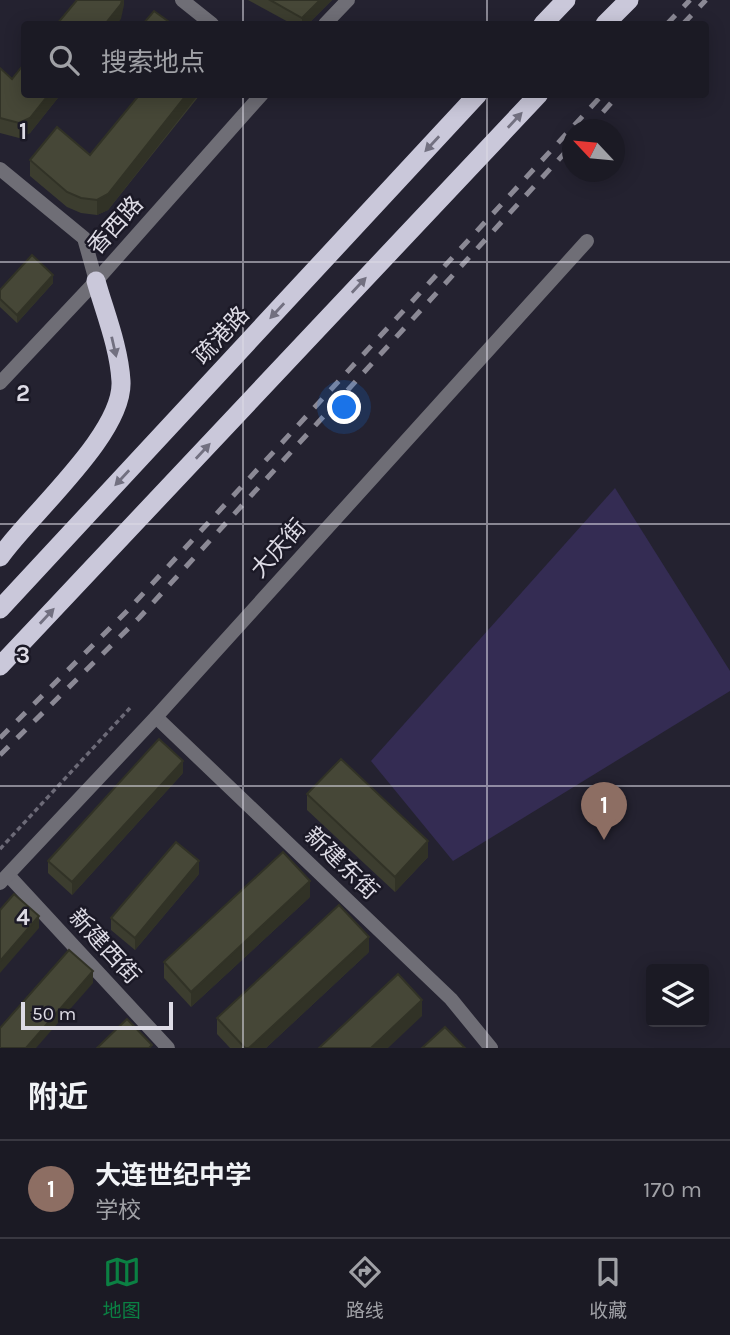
<!DOCTYPE html>
<html lang="zh">
<head>
<meta charset="utf-8">
<style>
	body { margin:0; font-family:Karla,"Noto Sans SC",sans-serif; background:#24232c; color:#f1f3f6 }
	.controls { position:absolute; right:21px; bottom:21px; display:grid; overflow:hidden; border-radius:7px; box-shadow:0 4px 18px #0003 }
	.controls button { width:63px; height:63px; display:grid; place-items:center; padding:0; border:0; border-bottom:2px solid #393841; background:#1b1a24; color:#f1f3f6; font:35px sans-serif }
	.compass { position:absolute; left:562px; top:119px; width:63px; height:63px; border-radius:50%; background:#1b1a24; box-shadow:0 4px 18px #0003; rotate:296deg }
	.scale { position:absolute; left:21px; bottom:18px; width:152px; box-sizing:border-box; padding-left:7px; border:4px solid #dddbe5; border-top:0; font-size:19px; line-height:24px; white-space:nowrap; color:#dddbe5; -webkit-text-stroke:5px #1b1926; paint-order:stroke }
	.you { position:absolute; left:345px; top:408px; width:24px; height:24px; margin:-18px; border:5px solid #fff; border-radius:50%; background:#1a73e8; box-shadow:0 0 0 10px #1a73e833 }
	.badge { display:grid; place-items:center; width:46px; height:46px; border-radius:50%; background:#0b8043; color:#fff; font-size:23px; font-weight:700 }
	.pin { position:absolute; translate:-50% -58px; filter:drop-shadow(0 2px 4px #0008) }
	.pin::after { content:''; position:absolute; top:37px; width:24px; height:21px; background:inherit; clip-path:polygon(0 0,100% 0,50% 100%) }
	.list { margin:0; padding:0; list-style:none }
	h2 { display:flex; justify-content:space-between; align-items:center; height:91px; margin:0; padding:0 28px; font-size:30px }
	h2 small { font-size:23px; font-weight:400; color:#a0a1a6 }
	.list li { display:grid; grid-template-columns:46px 1fr auto; gap:21px; align-items:center; box-sizing:border-box; height:98px; padding:0 28px; border-top:2px solid #393841 }
	.list b { display:block; font-size:26px; white-space:nowrap }
	.list p { margin:0; font-size:23px; white-space:nowrap; color:#a0a1a6 }
	.list em { font-size:23px; font-style:normal; color:#a0a1a6 }
	.icon { flex:none; width:38px; height:38px; fill:none; stroke:currentColor; stroke-width:2; stroke-linecap:round; stroke-linejoin:round }
	.map { position:relative; flex:none; width:730px; height:1048px; overflow:hidden }
	.search { position:absolute; background:#1b1a24; box-shadow:0 4px 18px #0003; left:21px; right:21px; top:21px; height:77px; display:flex; align-items:center; gap:18px; box-sizing:border-box; padding:0 24px; border-radius:7px; color:#a0a1a6; font-size:26px }
	.sheet { height:189px; background:#1b1a24 }
	nav { display:flex; justify-content:space-around; align-items:center; box-sizing:border-box; height:98px; border-top:2px solid #393841; background:#1b1a24; font-size:19px; color:#a0a1a6 }
	nav a { display:grid; justify-items:center; gap:4px }
	nav .on { color:#0b8043 }
	.map>svg:first-child { display:block }
	.green { fill:#342c53 }
	.lines { fill:none; stroke-linecap:round; stroke-linejoin:round }
	.path { stroke:#6c6a77; stroke-width:3.5; stroke-dasharray:5 3.5; stroke-linecap:butt }
	.minor { stroke:#6f6e76; stroke-width:14 }
	.trunk { stroke:#cac8da; stroke-width:19 }
	.rail { stroke:#8b8995; stroke-width:5; stroke-dasharray:12 12; stroke-linecap:butt }
	.wall { fill:#3c3d2f }
	.shaded-wall { fill:#313226 }
	.building { fill:#464737; stroke:#313226; stroke-width:2 }
	.oneway { fill:#727080 }
	.grid { fill:none; stroke:#dddbe5; stroke-width:2; stroke-opacity:0.55 }
	.labels { text-anchor:middle; stroke-width:5; stroke-linejoin:round; paint-order:stroke }
	.street-label { font-size:23px; fill:#dddbe5; stroke:#1b1926 }
	.grid-label { font-size:23px; text-anchor:middle; font-weight:bold; fill:#dddbe5; stroke:#1b1926; stroke-width:5; stroke-linejoin:round; paint-order:stroke }
</style>
</head>
<body>
<div class="map">
<svg width="730" height="1048" viewBox="0 0 730 1048">
	<rect width="100%" height="100%" fill="#242230"/>
	<polygon class="green" points="615,488 730,671 730,691 453,861 371,761"/>
	<g class="lines">
		<polyline class="path" points="0,849 130,708"/>
		<g class="minor">
			<polyline points="182,0 212,24"/>
			<polyline points="325,24 348,0"/>
			<polyline points="0,169 84,238 96,281"/>
			<polyline points="0,383 96,281 262,94"/>
			<polyline points="156,717 451,999 491,1048"/>
			<polyline points="9,876 168,1048"/>
			<polyline points="0,883 156,717 587,241"/>
		</g>
		<g class="trunk">
			<polyline points="543,24 566,0"/>
			<polyline points="605,24 629,0"/>
			<path d="M0 557C30 514 124 434 121 381 119 347 105 313 96 281"/>
			<polyline points="0,609 478,94"/>
			<polyline points="0,666 539,94"/>
		</g>
		<g class="rail">
			<polyline points="667,24 690,0"/>
			<polyline points="683,24 706,0"/>
			<polyline points="587,130 619,94"/>
			<polyline points="0,738 128,610 603,94"/>
			<polyline points="0,755 139,618 572,145"/>
		</g>
	</g>
	<g class="wall">
		<polygon points="248,0 332,0 308,24 292,24"/>
		<polygon points="0,68 24,94 61,94 30,133 19,138 0,133"/>
		<polygon points="199,96 108,210 97,215 81,213 67,207 30,176 30,160 90,155"/>
		<polygon points="53,283 17,323 0,307 0,290"/>
		<polygon points="183,773 72,895 48,873 48,861"/>
		<polygon points="307,794 428,857 395,892 307,810"/>
		<polygon points="199,874 135,950 111,930 111,918"/>
		<polygon points="310,897 191,1007 164,978 164,962"/>
		<polygon points="369,952 266,1048 230,1048 217,1034 217,1018"/>
	</g>
	<g class="shaded-wall">
		<polygon points="122,0 124,0 124,5 121,19 117,24 105,24"/>
		<polygon points="320,0 332,0 308,24 302,24 302,18"/>
		<polygon points="49,94 61,94 30,133 19,138 19,123"/>
		<polygon points="187,94 199,94 108,210 97,215 97,200"/>
		<polygon points="53,275 53,283 17,323 17,315"/>
		<polygon points="183,761 183,773 72,895 72,882"/>
		<polygon points="428,841 428,857 395,892 395,877"/>
		<polygon points="199,861 199,874 135,950 135,938"/>
		<polygon points="310,881 310,897 191,1007 191,992"/>
		<polygon points="39,916 39,928 0,973 0,961"/>
		<polygon points="369,937 369,952 266,1048 249,1048"/>
		<polygon points="93,971 93,983 36,1048 26,1048"/>
		<polygon points="422,1000 422,1016 388,1048 371,1048"/>
	</g>
	<g class="building">
		<polygon points="77,0 122,0 121,4 105,24 57,24"/>
		<polygon points="270,0 320,0 302,18"/>
		<polygon points="154,11 172,24 143,24"/>
		<polygon points="24,64 24,94 49,94 30,118 19,123 0,118 0,68 12,79"/>
		<polygon points="140,94 187,94 108,194 97,200 81,198 67,192 30,160 57,127 90,155"/>
		<polygon points="32,255 53,275 17,315 0,299 0,290"/>
		<polygon points="159,739 183,761 72,882 48,861"/>
		<polygon points="341,759 428,841 395,877 307,794"/>
		<polygon points="176,842 199,861 135,938 111,918"/>
		<polygon points="283,852 310,881 191,992 164,962"/>
		<polygon points="14,894 39,916 0,961 0,910"/>
		<polygon points="339,905 369,937 249,1048 245,1048 217,1018"/>
		<polygon points="69,950 93,971 26,1048 0,1048 0,1028"/>
		<polygon points="398,974 422,1000 371,1048 319,1048"/>
		<polygon points="127,1019 152,1045 149,1048 97,1048"/>
		<polygon points="445,1027 465,1048 422,1048"/>
	</g>
	<defs><path id="oneway-solid" d="M-6-.8H1V-3.2L6.5 0L1 3.2V.8H-6Z" transform="scale(1.75)"/></defs>
	<g class="oneway">
		<use href="#oneway-solid" transform="translate(515 120) rotate(-47)"/>
		<use href="#oneway-solid" transform="translate(432 144) rotate(133)"/>
		<use href="#oneway-solid" transform="translate(359 285) rotate(-47)"/>
		<use href="#oneway-solid" transform="translate(277 311) rotate(133)"/>
		<use href="#oneway-solid" transform="translate(114 347) rotate(77)"/>
		<use href="#oneway-solid" transform="translate(203 451) rotate(-47)"/>
		<use href="#oneway-solid" transform="translate(122 478) rotate(133)"/>
		<use href="#oneway-solid" transform="translate(47 616) rotate(-47)"/>
	</g>
	<path class="grid" d="M243 0V24M487 0V24M243 94V1048M487 94V1048M0 262H730M0 524H730M0 786H730"/>
	<g class="labels">
		<g class="street-label">
			<text transform="translate(115 225) rotate(-48)" y="8">香西路</text>
			<text transform="translate(221 335) rotate(-47)" y="8">疏港路</text>
			<text transform="translate(278 548) rotate(-48)" y="8">大庆街</text>
			<text transform="translate(342 863) rotate(44)" y="8">新建东街</text>
			<text transform="translate(105 946) rotate(47)" y="8">新建西街</text>
		</g>
	</g>
	<g class="grid-label">
		<text x="23" y="139">1</text>
		<text x="23" y="401">2</text>
		<text x="23" y="663">3</text>
		<text x="23" y="925">4</text>
	</g>
</svg>
<div class="controls">
<button><svg class="icon" aria-label="layers" viewBox="0 0 24 24"><path d="M12 4l9 5-9 5-9-5zM3 14l9 5 9-5"/></svg></button>
</div>
<svg class="compass" viewBox="-18 -18 36 36"><path d="M0-13l5 13h-10z" fill="#e53935"/><path d="M0 13l5-13h-10z" fill="#a0a1a6"/></svg>
<div class="scale">50 m</div>
<div class="you"></div>
<div class="pin badge" style="left:604px;top:840px;background:#8d6e63">1</div>
<div class="search"><svg class="icon" aria-label="search" viewBox="0 0 24 24"><circle cx="10" cy="10" r="6"/><path d="M15 15l6 6"/></svg>搜索地点</div>
</div>
<section class="sheet">
<h2>附近<small></small></h2>
<ul class="list">
<li><span class="badge" style="background:#8d6e63">1</span><div><b>大连世纪中学</b><p>学校</p></div><em>170 m</em></li>
</ul>
</section>
<nav>
<a class="on"><svg class="icon" aria-label="map" viewBox="0 0 24 24"><path d="M3 6l6-2 6 2 6-2v14l-6 2-6-2-6 2zM9 4v14M15 6v14"/></svg>地图</a>
<a><svg class="icon" aria-label="directions" viewBox="0 0 24 24"><path d="M12 3l9 9-9 9-9-9zM9 14v-3h6M13 9l2 2-2 2"/></svg>路线</a>
<a><svg class="icon" aria-label="saved" viewBox="0 0 24 24"><path d="M7 4h10v16l-5-4-5 4z"/></svg>收藏</a>
</nav>
</body>
</html>
